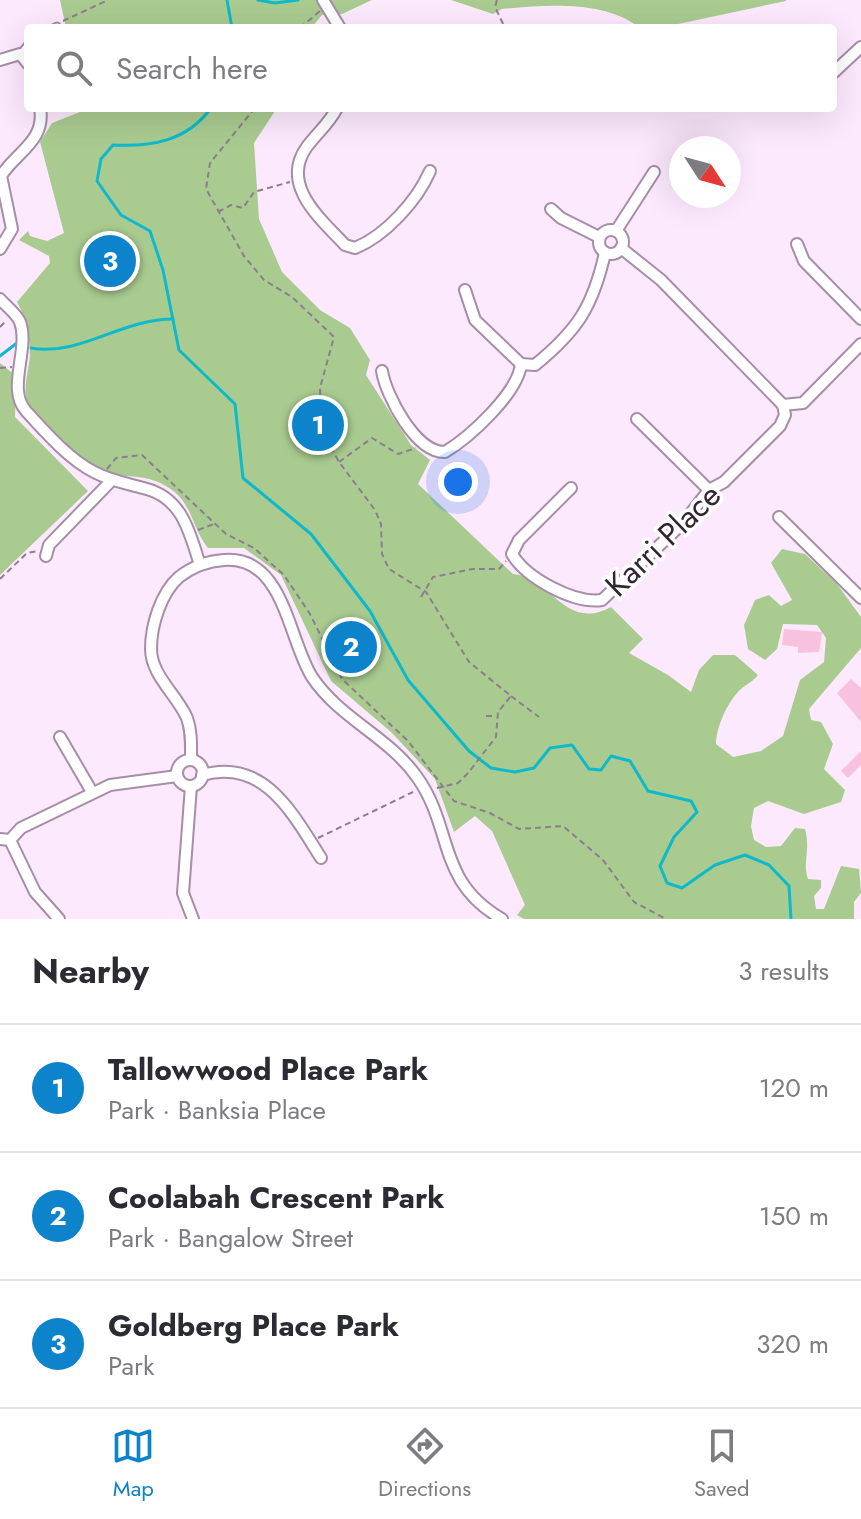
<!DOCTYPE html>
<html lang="en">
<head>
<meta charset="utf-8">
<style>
	body { margin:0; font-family:Jost,sans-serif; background:#f7f7f7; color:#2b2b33 }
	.compass { position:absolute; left:669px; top:136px; width:72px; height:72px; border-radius:50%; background:#fff; box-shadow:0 8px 32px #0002; rotate:126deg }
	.you { position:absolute; left:458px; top:482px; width:28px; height:28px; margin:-20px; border:6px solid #fff; border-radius:50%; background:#1a73e8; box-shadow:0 0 0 12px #1a73e833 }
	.badge { display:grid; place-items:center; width:52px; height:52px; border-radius:50%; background:#0d83cc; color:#fff; font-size:26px; font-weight:700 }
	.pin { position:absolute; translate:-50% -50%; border:4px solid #fff; box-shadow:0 2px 8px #0006 }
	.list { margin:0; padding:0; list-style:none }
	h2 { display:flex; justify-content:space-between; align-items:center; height:104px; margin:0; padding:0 32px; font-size:34px }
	h2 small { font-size:26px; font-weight:400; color:#7c7c81 }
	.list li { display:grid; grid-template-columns:52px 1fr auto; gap:24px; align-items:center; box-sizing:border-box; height:128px; padding:0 32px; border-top:2px solid #e1e1e2 }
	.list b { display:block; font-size:30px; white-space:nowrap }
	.list p { margin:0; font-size:26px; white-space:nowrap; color:#7c7c81 }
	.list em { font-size:26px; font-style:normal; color:#7c7c81 }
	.icon { flex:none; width:44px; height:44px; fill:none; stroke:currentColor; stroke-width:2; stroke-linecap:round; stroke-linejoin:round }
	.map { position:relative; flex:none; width:861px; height:919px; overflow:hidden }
	.search { position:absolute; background:#fff; box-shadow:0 8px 32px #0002; left:24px; right:24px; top:24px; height:88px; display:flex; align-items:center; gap:20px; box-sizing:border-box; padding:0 28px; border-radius:8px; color:#7c7c81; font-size:30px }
	.sheet { height:488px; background:#fff }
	nav { display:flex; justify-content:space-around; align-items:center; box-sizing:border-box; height:112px; border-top:2px solid #e1e1e2; background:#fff; font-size:22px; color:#7c7c81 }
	nav a { display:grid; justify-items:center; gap:4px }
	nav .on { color:#0d83cc }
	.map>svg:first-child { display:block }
	.green { fill:#a9cb90 }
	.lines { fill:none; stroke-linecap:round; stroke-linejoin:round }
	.stream { stroke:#0eb9ca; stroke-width:3 }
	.building { fill:#f8c1de }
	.service-casing { stroke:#a58ea6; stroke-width:9 }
	.minor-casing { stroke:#a58ea6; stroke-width:14 }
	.path { stroke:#8c7e8d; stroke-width:2; stroke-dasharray:6 4; stroke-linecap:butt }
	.service { stroke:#fff; stroke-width:5 }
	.minor { stroke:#fff; stroke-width:10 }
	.labels { text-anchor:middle; stroke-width:7; stroke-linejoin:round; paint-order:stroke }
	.street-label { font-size:32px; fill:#2f2630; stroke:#fefefe }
</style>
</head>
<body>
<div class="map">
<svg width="861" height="919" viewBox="0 0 861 919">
	<rect width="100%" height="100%" fill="#fde9fe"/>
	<g class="green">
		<polygon points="60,0 372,0 342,14 322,15 311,28 66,28"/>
		<path d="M451 0H786V1L659 28H640C604 0 547 5 502 9L493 14Z"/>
		<path d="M90 108H277L254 143 259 219 282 272 320 310 350 328 370 360 366 375 411 445 430 460 418 484 513 574C551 577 565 632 611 607L643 639 629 653 668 675 691 692 699 670 713 655H735L758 675C752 683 744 685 739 691 727 703 716 728 716 744L733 757 761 751 783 736 800 680 824 662 826 638 817 625 783 624 777 649 765 660 748 649 744 625 755 600 769 595 781 606 792 600 771 563 782 549 805 554 837 584 861 617V648L809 709 811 720 821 722 833 744 824 769 845 790 841 802 804 814 768 801 754 808 751 826 754 840 766 847 781 846 795 828 805 829C811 852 802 862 808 879L821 880V888L814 896 816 909H824L841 866 859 869 861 893 854 902V919H524L517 915 525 905 492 831 475 816 454 832 435 779 391 732 331 681 281 575 244 548H208C192 529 193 503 169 488 148 474 131 478 111 474 89 470 44 428 31 409 20 393 29 372 30 355 30 336 26 318 17 302L50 263 49 256 19 240 28 231 30 236 47 241 64 233 40 142 52 123Z"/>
		<polygon points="0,363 16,376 15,417 88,491 0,575"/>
	</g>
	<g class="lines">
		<g class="stream">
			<polyline points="227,0 232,28"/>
			<polyline points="258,0 275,3 298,0"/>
			<path d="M211 108C187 141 152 147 113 145L101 159 97 181 121 215 150 231 163 270 179 350 235 404 243 478 311 534 370 611 408 680 469 751 491 768 515 772 534 768 550 748 572 745 589 769 601 770 611 756 630 761 648 791 691 801 697 812 674 837 660 866 667 883 682 888 715 865 745 855 769 865 789 886 791 919"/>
			<path d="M31 348C77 357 122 319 173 319"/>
			<polyline points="0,356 17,343"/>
		</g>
	</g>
	<g class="building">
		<polygon points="784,629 822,632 819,652 798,653 798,647 782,645"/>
		<polygon points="851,679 861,688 861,722 837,693"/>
		<polygon points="861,751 861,765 848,778 841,771"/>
	</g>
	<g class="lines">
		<defs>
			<g id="service">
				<polyline points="53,28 57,26"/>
				<polyline points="20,54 28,44"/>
			</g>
			<g id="minor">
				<polyline points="323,0 340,28"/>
				<polyline points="0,60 20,54 28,64"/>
				<polyline points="833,73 861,47"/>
				<path d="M337 108C329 124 316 134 306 148 280 186 322 220 345 245L355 248C385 236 417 201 430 171"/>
				<polyline points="551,209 561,218 599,237"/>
				<circle cx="611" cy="242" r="12"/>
				<polyline points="616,231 654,172"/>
				<polyline points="797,244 804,261 861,319"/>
				<polyline points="621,248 661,280 783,405 803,403 861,344"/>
				<path d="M0 249 12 229 1 176C16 152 46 141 40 108"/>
				<polyline points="465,290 475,320 521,364"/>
				<path d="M0 299C6 306 17 314 20 322 30 349 6 389 26 411 46 433 69 459 94 472 111 481 129 484 147 489 183 499 190 534 200 565"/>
				<path d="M382 371C386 396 416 453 445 452 470 437 518 393 521 364L535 365C578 330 593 306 605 253"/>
				<polyline points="637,419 709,490"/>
				<path d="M571 488 519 540 512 554C526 578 574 604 602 600L684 522 709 490 724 482 780 426 785 415 783 405"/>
				<polyline points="779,517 861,598"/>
				<polyline points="46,556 49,545 112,480"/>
				<polyline points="60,737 92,792"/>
				<path d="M191 760C191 746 192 732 187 718 177 695 151 675 151 649 151 625 161 593 179 577 192 567 208 561 224 560 284 555 288 639 312 677 340 719 388 736 417 777 454 829 436 881 502 919"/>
				<circle cx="190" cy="773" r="13"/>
				<path d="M202 775C264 757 293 814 321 858"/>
				<polyline points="191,786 183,893 193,919"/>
				<polyline points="0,839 10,840 21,828 110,785 177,776"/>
				<polyline points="10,840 35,892 59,919"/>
			</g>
		</defs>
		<use href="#service" class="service-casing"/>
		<use href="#minor" class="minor-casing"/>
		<g class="path">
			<polyline points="497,0 495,7 505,28"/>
			<polyline points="63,21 108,0"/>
			<polyline points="300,28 320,11"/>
			<polyline points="255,108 210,163 206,189 244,256 264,280 292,297 334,337 320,388 321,417 325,436 339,462 375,510 381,524 382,554 389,569 426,592 469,662 511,696 498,712 496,737 468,773 458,783 433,789"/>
			<polyline points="218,212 231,205 243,208 254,192 290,182"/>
			<polyline points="0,327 7,320"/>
			<polyline points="0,368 12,367"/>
			<polyline points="339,462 372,438 398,454 416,448"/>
			<polyline points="107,469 116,458 142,455 226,534 254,548 284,575 310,614 342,679 408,741 454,801 490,813 519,829 563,826 603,860 634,902 666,919"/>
			<polyline points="198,530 214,524"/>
			<polyline points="0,579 27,553 38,551"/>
			<polyline points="421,597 433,577 473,569 499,569 506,561"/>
			<polyline points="511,696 539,717"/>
			<polyline points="486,716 496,716"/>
			<polyline points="318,838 413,792"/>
		</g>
		<use href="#service" class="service"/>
		<use href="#minor" class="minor"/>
	</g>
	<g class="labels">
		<g class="street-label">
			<text transform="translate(663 540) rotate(-44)" y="11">Karri Place</text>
		</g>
	</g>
</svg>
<svg class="compass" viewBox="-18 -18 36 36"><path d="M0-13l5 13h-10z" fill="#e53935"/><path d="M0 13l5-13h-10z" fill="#7c7c81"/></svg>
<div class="you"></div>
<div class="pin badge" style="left:318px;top:425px">1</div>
<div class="pin badge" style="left:351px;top:647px">2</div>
<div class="pin badge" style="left:110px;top:261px">3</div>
<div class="search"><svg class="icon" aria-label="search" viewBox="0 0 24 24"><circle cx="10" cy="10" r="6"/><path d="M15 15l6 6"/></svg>Search here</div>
</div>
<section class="sheet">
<h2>Nearby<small>3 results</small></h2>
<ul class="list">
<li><span class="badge">1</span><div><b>Tallowwood Place Park</b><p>Park · Banksia Place</p></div><em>120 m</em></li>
<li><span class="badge">2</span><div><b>Coolabah Crescent Park</b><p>Park · Bangalow Street</p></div><em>150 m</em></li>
<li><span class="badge">3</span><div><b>Goldberg Place Park</b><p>Park</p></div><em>320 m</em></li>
</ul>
</section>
<nav>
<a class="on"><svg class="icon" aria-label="map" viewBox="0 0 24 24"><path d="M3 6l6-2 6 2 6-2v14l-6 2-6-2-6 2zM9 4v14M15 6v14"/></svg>Map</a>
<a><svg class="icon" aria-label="directions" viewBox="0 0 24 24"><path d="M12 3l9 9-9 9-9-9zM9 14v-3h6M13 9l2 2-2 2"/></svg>Directions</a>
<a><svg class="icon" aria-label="saved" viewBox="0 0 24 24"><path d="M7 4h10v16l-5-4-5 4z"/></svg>Saved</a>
</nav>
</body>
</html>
